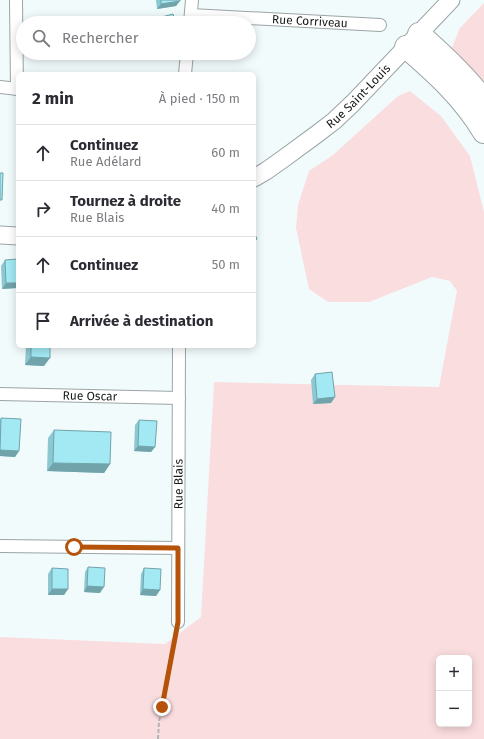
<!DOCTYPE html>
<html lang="fr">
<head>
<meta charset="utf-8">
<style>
	body { margin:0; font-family:"Fira Sans",sans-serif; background:#f7f7f7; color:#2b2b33 }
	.controls { position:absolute; right:12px; bottom:12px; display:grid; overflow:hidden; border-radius:6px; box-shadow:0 2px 10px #0003 }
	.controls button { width:36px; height:36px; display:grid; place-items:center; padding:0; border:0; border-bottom:1px solid #e1e1e2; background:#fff; color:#2b2b33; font:20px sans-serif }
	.stop { position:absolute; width:12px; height:12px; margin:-9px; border:3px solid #b45309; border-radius:50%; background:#fff }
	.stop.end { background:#b45309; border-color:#fff; box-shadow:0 1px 4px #0008 }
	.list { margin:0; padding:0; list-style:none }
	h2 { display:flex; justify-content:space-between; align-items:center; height:52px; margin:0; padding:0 16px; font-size:17px }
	h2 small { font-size:13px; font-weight:400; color:#7c7c81 }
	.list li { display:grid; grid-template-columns:26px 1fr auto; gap:12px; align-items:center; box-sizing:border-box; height:56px; padding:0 16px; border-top:1px solid #e1e1e2 }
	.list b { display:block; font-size:15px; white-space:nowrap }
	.list p { margin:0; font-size:13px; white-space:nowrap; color:#7c7c81 }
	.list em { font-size:13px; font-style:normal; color:#7c7c81 }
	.icon { flex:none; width:22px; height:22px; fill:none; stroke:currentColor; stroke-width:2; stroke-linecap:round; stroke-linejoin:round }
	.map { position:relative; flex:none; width:484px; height:739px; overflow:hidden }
	.search { position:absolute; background:#fff; box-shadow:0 2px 10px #0003; left:16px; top:16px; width:240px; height:44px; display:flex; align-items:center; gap:10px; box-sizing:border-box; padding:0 14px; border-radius:22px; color:#7c7c81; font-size:15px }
	.panel { position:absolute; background:#fff; box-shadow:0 2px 10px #0003; left:16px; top:72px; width:240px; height:276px; border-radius:6px }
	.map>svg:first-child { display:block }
	.green { fill:#fadddf; fill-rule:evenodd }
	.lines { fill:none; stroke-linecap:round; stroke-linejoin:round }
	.street-casing { stroke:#9ca4a5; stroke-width:14 }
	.secondary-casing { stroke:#9ca4a5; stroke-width:19 }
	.highway-casing { stroke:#9ca4a5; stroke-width:24 }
	.path { stroke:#aeb5b6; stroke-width:2; stroke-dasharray:4 2; stroke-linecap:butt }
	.street { stroke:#fff; stroke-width:12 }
	.secondary { stroke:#fff; stroke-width:17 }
	.highway { stroke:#fff; stroke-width:22 }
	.wall { fill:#8bc8d1 }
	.shaded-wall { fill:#71a3aa }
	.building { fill:#a2e9f3; stroke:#71a3aa }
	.route { stroke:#b45309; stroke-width:5 }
	.labels { text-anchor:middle; stroke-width:3.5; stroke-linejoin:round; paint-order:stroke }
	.street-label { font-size:12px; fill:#181b1b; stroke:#f2fbfc }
</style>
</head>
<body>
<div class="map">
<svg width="484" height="739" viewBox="0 0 484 739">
	<rect width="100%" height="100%" fill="#f2fbfc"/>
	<g class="green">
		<polygon points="484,3 484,90 451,50 460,28"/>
		<path d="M410 91 441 116 470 156 484 212V739H0V637L165 644 201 617 214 382 439 387 457 291 450 281 432 277 369 302H328L309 289 296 228 298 205 309 171 333 155 398 96ZM439 658H469V724H439Z"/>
	</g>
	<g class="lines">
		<defs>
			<g id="street">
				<polyline points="16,0 17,89"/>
				<path id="s1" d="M191 15 380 25"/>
				<polyline points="190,23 192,0"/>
				<polyline points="185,74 187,53"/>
				<polyline points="0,87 18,89"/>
				<path id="s2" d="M0 394 179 398"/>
				<polyline points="0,546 178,548"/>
				<path id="s3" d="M178 622 179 346"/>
			</g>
			<g id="secondary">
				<path id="s4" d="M254 178 266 171 283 159 317 134 334 121 353 103 451 0"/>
				<polyline points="0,235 18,236"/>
			</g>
			<g id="highway">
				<path d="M419 34C442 54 466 76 484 101"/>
				<path d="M406 47C436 73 463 97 484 132"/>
			</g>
		</defs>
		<use href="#street" class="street-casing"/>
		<use href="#secondary" class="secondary-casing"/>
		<use href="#highway" class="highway-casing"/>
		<polyline class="path" points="158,739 159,722 176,633"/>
		<use href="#street" class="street"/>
		<use href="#secondary" class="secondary"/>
		<use href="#highway" class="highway"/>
	</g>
	<g class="wall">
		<polygon points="156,0 180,0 176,6 157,9"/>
		<polygon points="5,260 17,288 2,289 1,266"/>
		<polygon points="26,346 50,346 44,366 25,365"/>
		<polygon points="315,374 335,397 331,403 313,404 311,380"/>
		<polygon points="1,418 19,451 15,457 0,456 0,420"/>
		<polygon points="139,420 155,447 151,452 134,451 135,425"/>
		<polygon points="54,430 110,464 104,473 47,471 48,438"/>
		<polygon points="88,567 100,593 84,592 85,572"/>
		<polygon points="52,568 68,589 64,595 48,595 48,574"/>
		<polygon points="144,568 160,590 156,596 140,595 141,574"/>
	</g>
	<g class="shaded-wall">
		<polygon points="180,1 176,6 157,9 161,4"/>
		<polygon points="6,283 18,283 18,287 17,288 2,289"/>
		<polygon points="31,357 50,358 44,366 25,365"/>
		<polygon points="335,397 331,403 313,404 317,399"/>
		<polygon points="138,446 155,447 151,452 134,451"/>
		<polygon points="0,450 19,451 15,457 0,456"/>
		<polygon points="53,463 110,464 104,473 47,471"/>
		<polygon points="87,586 104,587 100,593 84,592"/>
		<polygon points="52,589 68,589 64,595 48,595"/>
		<polygon points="143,589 160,590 156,596 140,595"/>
	</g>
	<g class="building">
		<polygon points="161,0 180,0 180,1 161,4"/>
		<polygon points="173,14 176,23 139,23"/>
		<polygon points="0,173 3,173 2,200 0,200"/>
		<polygon points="254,232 257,239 254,241"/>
		<polygon points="18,259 18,283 6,283 5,260"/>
		<polygon points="31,346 50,346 50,358 31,357"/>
		<polygon points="332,372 335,397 317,399 315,374"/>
		<polygon points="1,418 21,419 19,451 0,450"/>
		<polygon points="139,420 157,421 155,447 138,446"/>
		<polygon points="54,430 111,432 110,464 53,463"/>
		<polygon points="88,567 105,568 104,587 87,586"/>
		<polygon points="52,568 68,569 68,589 52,589"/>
		<polygon points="144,568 161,569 160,590 143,589"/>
	</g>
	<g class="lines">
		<polyline class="route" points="74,547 178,548 178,622 162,707"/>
	</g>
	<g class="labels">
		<g class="street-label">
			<text dy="4" stroke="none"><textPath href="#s1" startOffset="119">Rue Corriveau</textPath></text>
			<text dy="4" stroke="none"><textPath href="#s4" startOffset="133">Rue Saint-Louis</textPath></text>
			<text dy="4" stroke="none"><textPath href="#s2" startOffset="90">Rue Oscar</textPath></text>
			<text dy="4" stroke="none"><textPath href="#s3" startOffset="138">Rue Blais</textPath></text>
		</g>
	</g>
</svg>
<div class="controls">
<button>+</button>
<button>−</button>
</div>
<div class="stop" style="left:74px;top:547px"></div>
<div class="stop end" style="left:162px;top:707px"></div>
<div class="search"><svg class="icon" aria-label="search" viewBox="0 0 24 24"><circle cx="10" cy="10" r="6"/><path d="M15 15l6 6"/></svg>Rechercher</div>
<section class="panel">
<h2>2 min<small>À pied · 150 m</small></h2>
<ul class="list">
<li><svg class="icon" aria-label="ahead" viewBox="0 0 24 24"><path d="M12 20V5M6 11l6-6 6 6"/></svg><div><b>Continuez</b><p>Rue Adélard</p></div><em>60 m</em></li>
<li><svg class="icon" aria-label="right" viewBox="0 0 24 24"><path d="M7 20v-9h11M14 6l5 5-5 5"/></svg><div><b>Tournez à droite</b><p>Rue Blais</p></div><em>40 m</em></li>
<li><svg class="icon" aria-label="ahead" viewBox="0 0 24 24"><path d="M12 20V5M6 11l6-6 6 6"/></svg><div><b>Continuez</b></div><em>50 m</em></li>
<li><svg class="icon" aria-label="arrive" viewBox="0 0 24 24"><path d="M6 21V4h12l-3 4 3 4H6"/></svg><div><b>Arrivée à destination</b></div></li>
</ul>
</section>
</div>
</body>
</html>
